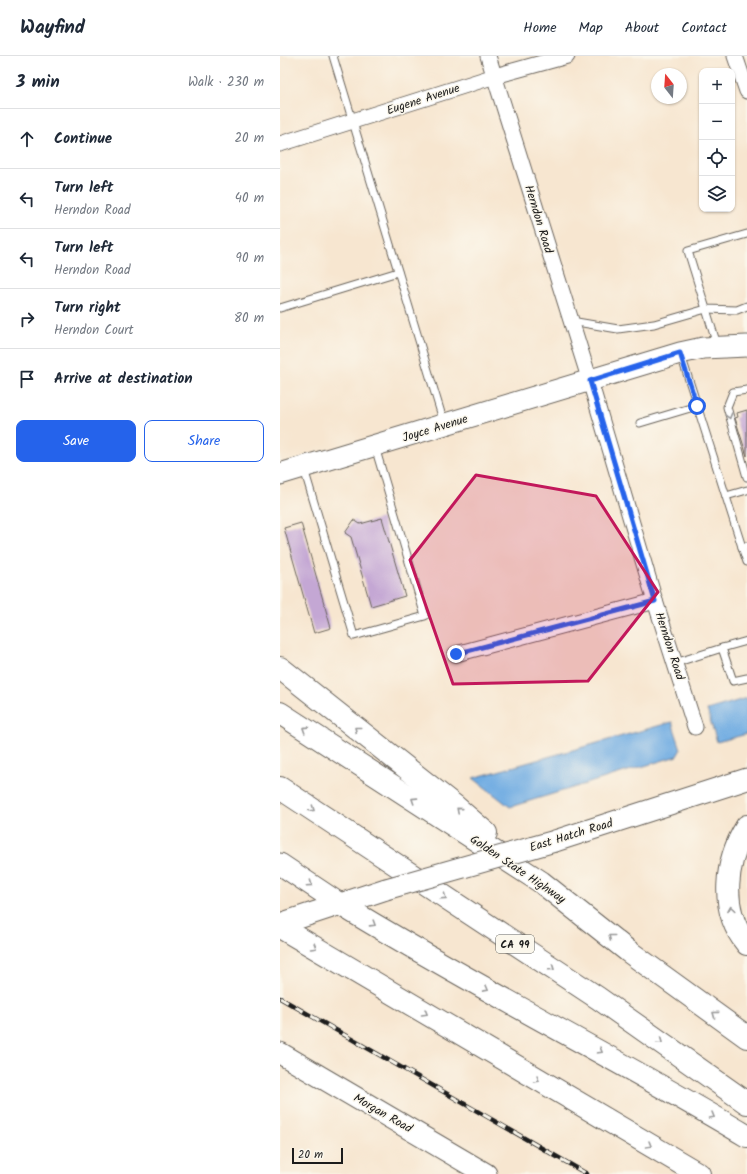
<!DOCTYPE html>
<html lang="en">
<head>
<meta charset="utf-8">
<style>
	body { margin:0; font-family:Kalam,sans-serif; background:#f2f2f3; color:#1f2937 }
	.controls { position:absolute; right:12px; top:12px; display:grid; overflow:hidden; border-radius:8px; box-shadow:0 1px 3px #0004 }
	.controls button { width:36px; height:36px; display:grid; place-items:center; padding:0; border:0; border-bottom:1px solid #e0e1e3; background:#fff; color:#1f2937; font:20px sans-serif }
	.compass { position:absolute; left:371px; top:12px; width:36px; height:36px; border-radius:50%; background:#fff; box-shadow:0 1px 3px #0004; rotate:343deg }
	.scale { position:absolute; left:12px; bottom:10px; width:51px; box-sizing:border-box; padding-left:4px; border:2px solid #1c1c1c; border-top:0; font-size:11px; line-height:14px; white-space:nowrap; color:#1c1c1c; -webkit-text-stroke:3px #fbf7ec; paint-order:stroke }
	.stop { position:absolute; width:12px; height:12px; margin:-9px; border:3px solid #2563eb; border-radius:50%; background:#fff }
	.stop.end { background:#2563eb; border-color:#fff; box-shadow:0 1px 4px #0008 }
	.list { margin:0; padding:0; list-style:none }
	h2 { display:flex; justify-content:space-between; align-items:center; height:52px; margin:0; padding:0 16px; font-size:17px }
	h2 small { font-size:13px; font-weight:400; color:#747a83 }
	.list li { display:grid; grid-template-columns:26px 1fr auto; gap:12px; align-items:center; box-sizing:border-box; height:60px; padding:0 16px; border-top:1px solid #e0e1e3 }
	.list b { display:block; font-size:15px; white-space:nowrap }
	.list p { margin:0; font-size:13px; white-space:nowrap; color:#747a83 }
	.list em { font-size:13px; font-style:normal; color:#747a83 }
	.actions { display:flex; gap:8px; padding:12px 16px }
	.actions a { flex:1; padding:9px 0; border:1px solid #2563eb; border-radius:8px; text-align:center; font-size:14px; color:#2563eb }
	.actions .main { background:#2563eb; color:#fff }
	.icon { flex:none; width:22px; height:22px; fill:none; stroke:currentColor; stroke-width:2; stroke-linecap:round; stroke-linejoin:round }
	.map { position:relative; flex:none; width:467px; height:1118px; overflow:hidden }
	header { display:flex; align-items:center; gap:24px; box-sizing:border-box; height:56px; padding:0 20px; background:#fff; border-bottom:1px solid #e0e1e3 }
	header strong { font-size:19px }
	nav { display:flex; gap:22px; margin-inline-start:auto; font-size:14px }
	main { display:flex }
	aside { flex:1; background:#fff }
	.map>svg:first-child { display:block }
	.water { fill:#70ace2; stroke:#46647f }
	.building { fill:#c4a7d4 }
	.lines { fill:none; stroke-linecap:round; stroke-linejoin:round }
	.lane-casing { stroke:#69635b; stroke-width:9 }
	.street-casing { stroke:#69635b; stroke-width:17 }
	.secondary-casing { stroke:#69635b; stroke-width:23 }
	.highway-casing { stroke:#69635b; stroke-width:24 }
	.lane { stroke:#fff; stroke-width:7 }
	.street { stroke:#fff; stroke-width:15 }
	.secondary { stroke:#fff; stroke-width:21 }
	.highway { stroke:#fff; stroke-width:22 }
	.rail-casing { stroke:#1c1c1c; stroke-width:4.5 }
	.rail { stroke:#fbf7ec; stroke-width:3; stroke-dasharray:9; stroke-linecap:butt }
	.secondary-bridge-casing { stroke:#69635b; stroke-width:23; stroke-linecap:butt }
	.secondary-bridge { stroke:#fff; stroke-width:21 }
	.oneway { stroke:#999 }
	.route { stroke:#2563eb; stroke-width:5 }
	.marked { fill:#c2185b; fill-opacity:0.2; stroke:#c2185b; stroke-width:3; stroke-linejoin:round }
	.labels { text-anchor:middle; stroke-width:3; stroke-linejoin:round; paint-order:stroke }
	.shield { fill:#fbf7ec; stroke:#5f5e5a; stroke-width:1 }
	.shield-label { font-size:11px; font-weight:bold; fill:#1c1c1c }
	.street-label { font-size:12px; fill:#1c1c1c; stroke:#fbf7ec }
</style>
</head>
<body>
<header>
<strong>Wayfind</strong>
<nav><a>Home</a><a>Map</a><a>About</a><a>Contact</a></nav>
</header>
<main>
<aside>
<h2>3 min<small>Walk · 230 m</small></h2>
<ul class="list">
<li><svg class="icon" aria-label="ahead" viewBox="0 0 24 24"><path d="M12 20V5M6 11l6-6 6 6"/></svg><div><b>Continue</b></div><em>20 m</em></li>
<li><svg class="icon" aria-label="left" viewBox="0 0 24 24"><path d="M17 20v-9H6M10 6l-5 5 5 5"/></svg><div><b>Turn left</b><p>Herndon Road</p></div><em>40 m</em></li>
<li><svg class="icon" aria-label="left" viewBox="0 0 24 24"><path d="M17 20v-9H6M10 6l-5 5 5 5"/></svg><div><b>Turn left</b><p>Herndon Road</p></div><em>90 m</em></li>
<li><svg class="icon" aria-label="right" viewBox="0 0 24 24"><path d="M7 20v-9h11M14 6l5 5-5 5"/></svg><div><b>Turn right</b><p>Herndon Court</p></div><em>80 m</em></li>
<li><svg class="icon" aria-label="arrive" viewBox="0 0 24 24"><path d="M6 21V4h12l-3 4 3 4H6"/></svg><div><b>Arrive at destination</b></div></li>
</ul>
<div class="actions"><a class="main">Save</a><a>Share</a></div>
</aside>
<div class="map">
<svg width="467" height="1118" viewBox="0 0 467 1118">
	<rect width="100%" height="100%" fill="#fbf7ec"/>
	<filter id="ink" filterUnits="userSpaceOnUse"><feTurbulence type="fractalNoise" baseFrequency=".025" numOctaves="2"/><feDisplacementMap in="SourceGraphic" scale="8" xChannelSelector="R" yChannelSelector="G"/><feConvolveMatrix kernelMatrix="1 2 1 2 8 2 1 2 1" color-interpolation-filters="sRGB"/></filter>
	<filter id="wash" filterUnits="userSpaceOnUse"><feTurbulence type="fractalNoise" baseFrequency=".012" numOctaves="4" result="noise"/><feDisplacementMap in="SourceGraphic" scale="16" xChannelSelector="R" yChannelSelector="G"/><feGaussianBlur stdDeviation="0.9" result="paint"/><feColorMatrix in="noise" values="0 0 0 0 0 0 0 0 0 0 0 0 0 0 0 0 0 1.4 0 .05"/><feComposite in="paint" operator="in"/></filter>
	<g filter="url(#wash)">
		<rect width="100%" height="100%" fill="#f7e6d0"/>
		<g class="water">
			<polygon points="467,642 467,678 437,686 427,654"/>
			<polygon points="392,666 401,693 397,700 230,751 193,722"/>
		</g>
		<g id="blocks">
			<g class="building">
				<polygon points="467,354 467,400 455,362 458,361 457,357"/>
				<polygon points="102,462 125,540 91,550 71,481 65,477 74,464 80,468"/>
				<polygon points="21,467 51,572 34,577 4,472"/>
			</g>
		</g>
	</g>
	<g filter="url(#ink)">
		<use href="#blocks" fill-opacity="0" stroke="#69635b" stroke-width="1"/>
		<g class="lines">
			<defs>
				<g id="lane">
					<polyline points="53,0 164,367"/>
					<polyline points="467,178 408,195 426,253 457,254 467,250"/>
					<polyline points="0,252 118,216"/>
					<polyline points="291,265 338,273 374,268 426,253 437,289"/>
					<polyline points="401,299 462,491 467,490"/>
					<polyline points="467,334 453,336 447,351 467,421"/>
					<polyline points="360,367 417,350"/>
					<polyline points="24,413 74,580 145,560 95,391"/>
					<polyline points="446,440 467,434"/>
					<polyline points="462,491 467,506"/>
					<polyline points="467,585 442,592 453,625 467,622"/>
					<polyline points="395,607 442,592"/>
				</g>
				<g id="street">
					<polyline points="208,0 310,325 375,545 415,671"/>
					<polyline points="455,0 467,35"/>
					<polyline points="0,88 215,20 287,0"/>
					<polyline points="176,598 375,545"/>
				</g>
				<g id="secondary">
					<polyline points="0,418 400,297 423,292 467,290"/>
					<polyline points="275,785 467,723"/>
					<polyline points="0,808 60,848"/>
					<polyline points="0,868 106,833"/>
					<polyline points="0,997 206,1118"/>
				</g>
				<g id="highway">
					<polyline points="0,612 176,751 206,777"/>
					<polyline points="0,657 261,826 348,895 467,981"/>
					<polyline points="0,732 318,942 467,1047"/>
					<path d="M467 770C445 805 439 854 467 888"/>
					<path d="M60 848C193 930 333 1000 467 1080"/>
					<polyline points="0,871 419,1118"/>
				</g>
			</defs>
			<use href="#lane" class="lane-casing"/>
			<use href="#street" class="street-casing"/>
			<use href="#secondary" class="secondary-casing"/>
			<use href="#highway" class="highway-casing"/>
			<use href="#lane" class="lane"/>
			<use href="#street" class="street"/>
			<use href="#secondary" class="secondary"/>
			<use href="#highway" class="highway"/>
			<defs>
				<polyline id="rail" points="0,942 307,1118"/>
			</defs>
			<use href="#rail" class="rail-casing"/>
			<use href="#rail" class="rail"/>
			<defs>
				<polyline id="secondary-bridge" points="106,833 275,785"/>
			</defs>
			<use href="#secondary-bridge" class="secondary-bridge-casing"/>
			<use href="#secondary-bridge" class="secondary-bridge"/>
		</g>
		<defs><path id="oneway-chevron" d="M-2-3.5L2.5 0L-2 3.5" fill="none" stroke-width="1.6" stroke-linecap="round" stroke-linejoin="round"/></defs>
		<g class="oneway">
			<use href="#oneway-chevron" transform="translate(449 360) rotate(74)"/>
			<use href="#oneway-chevron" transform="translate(25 673) rotate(-147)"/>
			<use href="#oneway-chevron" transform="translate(77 673) rotate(-142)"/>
			<use href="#oneway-chevron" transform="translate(134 744) rotate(-147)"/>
			<use href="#oneway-chevron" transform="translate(32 753) rotate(34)"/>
			<use href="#oneway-chevron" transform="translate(179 754) rotate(-139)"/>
			<use href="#oneway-chevron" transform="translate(30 828) rotate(34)"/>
			<use href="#oneway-chevron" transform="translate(164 841) rotate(34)"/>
			<use href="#oneway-chevron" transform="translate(451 853) rotate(-99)"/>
			<use href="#oneway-chevron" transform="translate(93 868) rotate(32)"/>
			<use href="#oneway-chevron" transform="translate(331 881) rotate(-142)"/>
			<use href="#oneway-chevron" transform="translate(34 891) rotate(31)"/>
			<use href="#oneway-chevron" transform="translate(272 912) rotate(34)"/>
			<use href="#oneway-chevron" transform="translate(206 933) rotate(29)"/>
			<use href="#oneway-chevron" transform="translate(145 957) rotate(31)"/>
			<use href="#oneway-chevron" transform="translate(435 958) rotate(-144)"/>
			<use href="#oneway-chevron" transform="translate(380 985) rotate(35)"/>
			<use href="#oneway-chevron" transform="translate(320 995) rotate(30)"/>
			<use href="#oneway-chevron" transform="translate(257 1024) rotate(31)"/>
			<use href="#oneway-chevron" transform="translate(432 1060) rotate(30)"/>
			<use href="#oneway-chevron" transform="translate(369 1089) rotate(30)"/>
		</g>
	</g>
	<g class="lines" filter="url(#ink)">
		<polyline class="route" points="176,598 375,545 310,325 400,297 417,350"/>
	</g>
	<path class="marked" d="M196 419 316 440 378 536 308 625 173 628 130 504Z"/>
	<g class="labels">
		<rect class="shield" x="216" y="879" width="38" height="18" rx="3"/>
		<g class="shield-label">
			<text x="235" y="892">CA 99</text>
		</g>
		<g class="street-label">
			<text transform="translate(143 43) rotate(-18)" y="4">Eugene Avenue</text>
			<text transform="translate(259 163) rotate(73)" y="4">Herndon Road</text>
			<text transform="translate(155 372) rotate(-17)" y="4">Joyce Avenue</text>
			<text transform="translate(390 590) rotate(72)" y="4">Herndon Road</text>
			<text transform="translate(291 779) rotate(-17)" y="4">East Hatch Road</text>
			<text transform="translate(238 813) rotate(34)" y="4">Golden State Highway</text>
			<text transform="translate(103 1057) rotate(30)" y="4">Morgan Road</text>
		</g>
	</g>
</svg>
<div class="controls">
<button>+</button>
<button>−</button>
<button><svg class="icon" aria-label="locate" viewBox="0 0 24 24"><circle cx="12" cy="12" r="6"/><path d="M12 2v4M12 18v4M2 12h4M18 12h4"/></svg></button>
<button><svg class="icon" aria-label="layers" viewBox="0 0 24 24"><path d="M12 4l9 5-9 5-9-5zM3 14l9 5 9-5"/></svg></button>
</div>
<svg class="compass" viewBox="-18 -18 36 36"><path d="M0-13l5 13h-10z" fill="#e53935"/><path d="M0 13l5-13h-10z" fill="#747a83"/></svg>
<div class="scale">20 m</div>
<div class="stop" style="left:417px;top:350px"></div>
<div class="stop end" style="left:176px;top:598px"></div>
</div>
</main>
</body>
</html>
